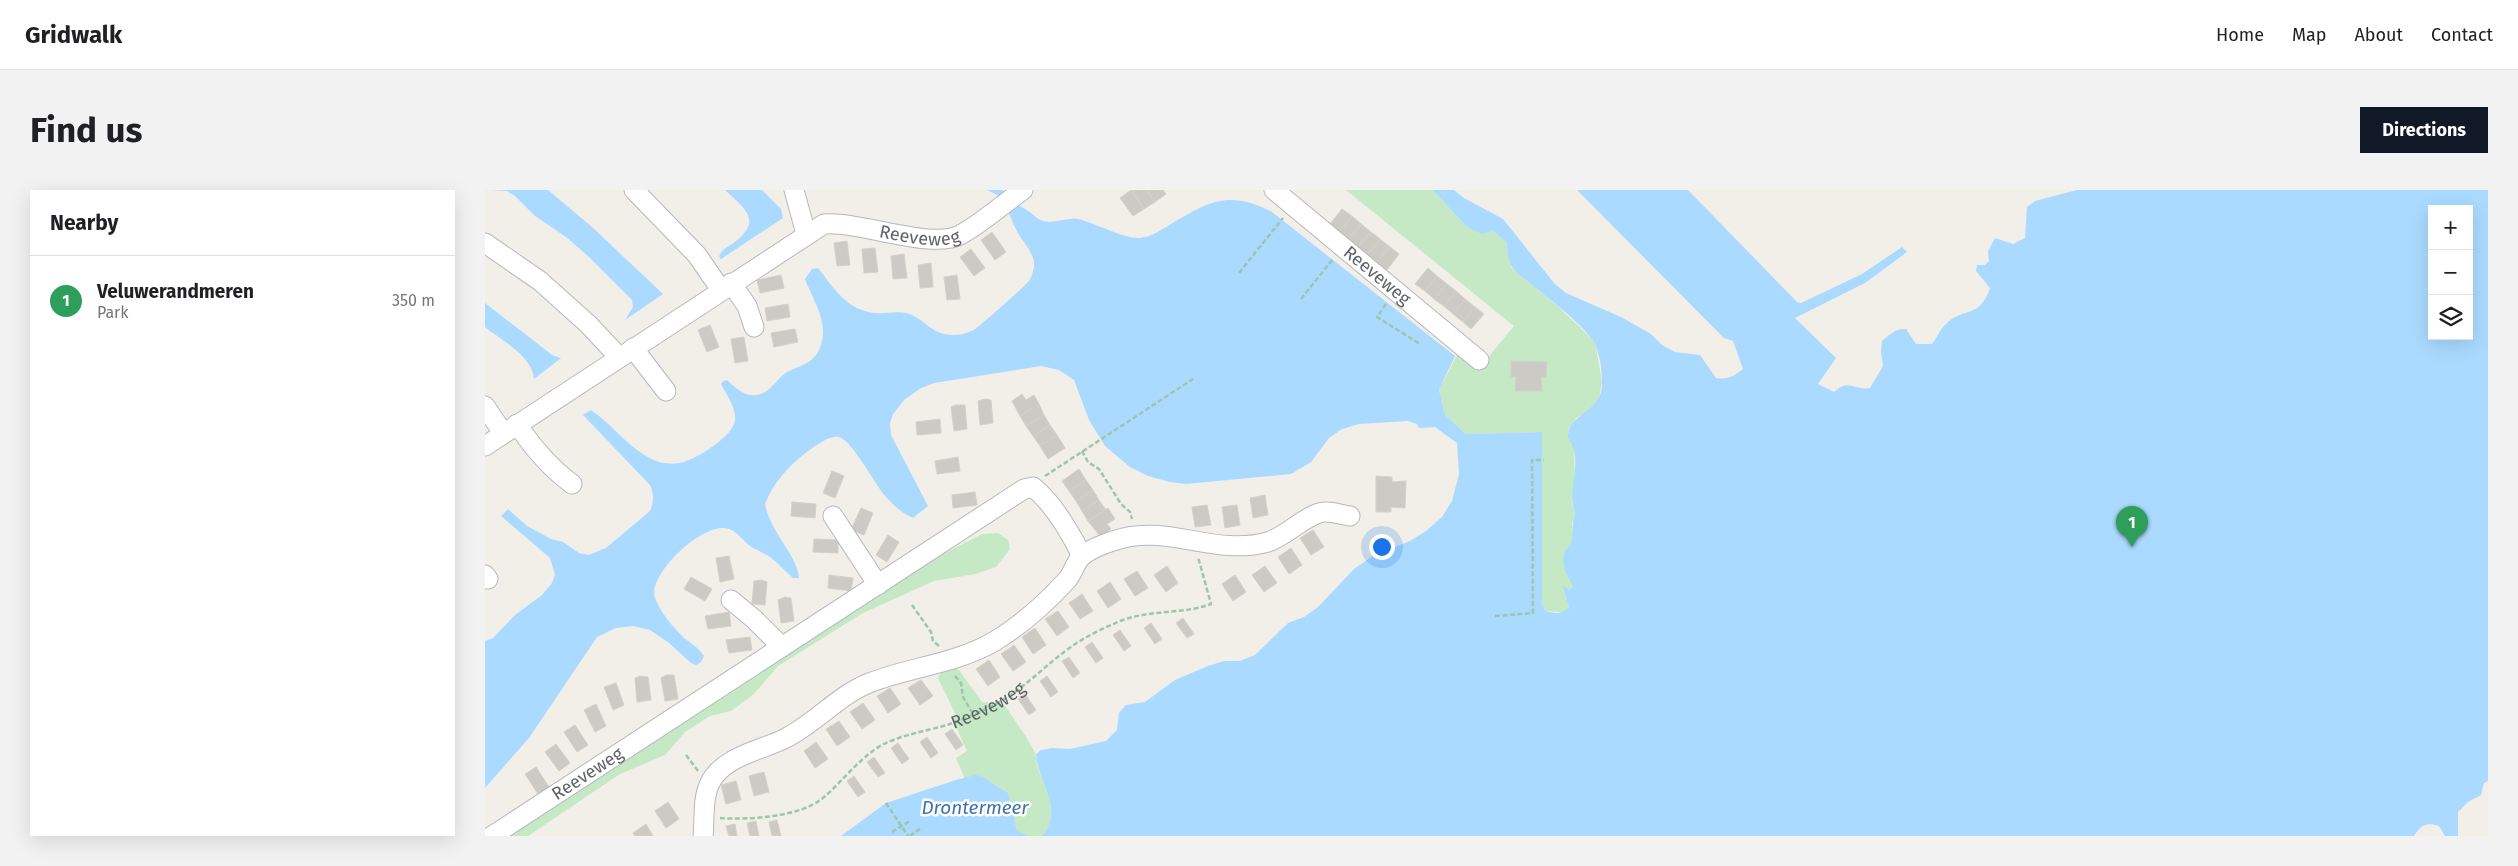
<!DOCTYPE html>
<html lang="en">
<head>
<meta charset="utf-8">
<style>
	body { margin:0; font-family:"Fira Sans",sans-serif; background:#f2f2f2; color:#202124 }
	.controls { position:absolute; right:15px; top:15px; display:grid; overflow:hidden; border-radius:0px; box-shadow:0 5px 20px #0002 }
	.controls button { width:45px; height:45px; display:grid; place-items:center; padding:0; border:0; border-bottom:1px solid #e0e0e0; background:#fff; color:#202124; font:25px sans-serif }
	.you { position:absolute; left:896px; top:356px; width:18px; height:18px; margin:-12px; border:4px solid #fff; border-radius:50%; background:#1a73e8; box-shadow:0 0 0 8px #1a73e833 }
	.badge { display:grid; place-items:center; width:32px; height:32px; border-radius:50%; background:#111827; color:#fff; font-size:16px; font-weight:700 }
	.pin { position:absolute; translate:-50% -41px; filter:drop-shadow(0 1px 2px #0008) }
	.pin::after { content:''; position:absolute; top:26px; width:18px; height:15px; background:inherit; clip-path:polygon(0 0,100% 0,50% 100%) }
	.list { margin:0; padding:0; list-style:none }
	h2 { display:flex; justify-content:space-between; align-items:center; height:65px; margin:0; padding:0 20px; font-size:21px }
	h2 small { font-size:16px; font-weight:400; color:#757577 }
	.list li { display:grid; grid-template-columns:32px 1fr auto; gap:15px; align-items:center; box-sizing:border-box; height:90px; padding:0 20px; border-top:1px solid #e0e0e0 }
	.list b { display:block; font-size:19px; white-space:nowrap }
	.list p { margin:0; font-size:16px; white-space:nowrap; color:#757577 }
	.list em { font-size:16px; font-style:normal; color:#757577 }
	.icon { flex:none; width:28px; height:28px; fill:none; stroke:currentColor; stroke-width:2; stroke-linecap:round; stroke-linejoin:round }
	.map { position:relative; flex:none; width:2003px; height:646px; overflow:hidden; border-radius:0px }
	header { display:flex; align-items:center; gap:30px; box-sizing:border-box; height:70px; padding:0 25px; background:#fff; border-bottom:1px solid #e0e0e0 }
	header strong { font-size:24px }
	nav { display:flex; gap:28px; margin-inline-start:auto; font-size:18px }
	.intro { display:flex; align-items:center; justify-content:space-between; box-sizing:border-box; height:120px; padding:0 30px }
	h1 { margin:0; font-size:35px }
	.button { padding:12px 22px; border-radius:0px; background:#111827; color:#fff; font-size:18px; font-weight:700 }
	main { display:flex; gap:30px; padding:0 30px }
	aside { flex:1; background:#fff; border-radius:0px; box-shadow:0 5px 20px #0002 }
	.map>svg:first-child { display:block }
	.green { fill:#c5e8c5 }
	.water { fill:#aadaff; fill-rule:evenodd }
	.building { fill:#cccac5; stroke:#d6d1c6 }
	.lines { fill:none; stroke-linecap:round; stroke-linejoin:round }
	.minor-casing { stroke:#b5b8bc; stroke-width:21 }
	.path { stroke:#9cc7a9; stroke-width:2.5; stroke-dasharray:5 2.5; stroke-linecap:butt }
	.minor { stroke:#fff; stroke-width:19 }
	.labels { text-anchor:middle; stroke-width:5; stroke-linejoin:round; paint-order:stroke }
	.street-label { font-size:18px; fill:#5f6368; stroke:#fff }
	.water-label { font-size:19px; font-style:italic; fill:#4174aa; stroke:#fff }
</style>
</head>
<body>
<header>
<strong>Gridwalk</strong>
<nav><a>Home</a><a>Map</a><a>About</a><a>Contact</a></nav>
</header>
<div class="intro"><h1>Find us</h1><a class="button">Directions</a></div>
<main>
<aside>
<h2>Nearby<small></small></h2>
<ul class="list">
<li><span class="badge" style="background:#2e9e5b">1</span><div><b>Veluwerandmeren</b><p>Park</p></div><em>350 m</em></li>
</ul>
</aside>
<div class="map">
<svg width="2003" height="646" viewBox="0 0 2003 646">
	<rect width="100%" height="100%" fill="#f1efe8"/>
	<g class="green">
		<polygon points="861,0 948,0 982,37 1008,41 1021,52 1026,77 1075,118 1107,149 1111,157 1117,192 1114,208 1107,219 1091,228 1084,238 1083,244 1089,255 1090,293 1087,314 1090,323 1087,333 1088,346 1082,385 1088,397 1084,400 1077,396 1084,418 1079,422 1060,421 1057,413 1057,242 981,244 960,225 954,200 974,161 996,176 1029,136"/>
		<polygon points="513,343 523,350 525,359 511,377 490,384 449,391 378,423 293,476 269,504 246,521 225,526 200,542 180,565 135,584 43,646 13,646 443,372 497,344"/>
		<path d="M469 477 474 480 497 512 519 514C529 530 542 546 550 563 552 568 551 573 553 578 561 601 576 624 557 646H544L532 641 523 603C507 593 499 583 480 589L471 568 482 561 468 530 470 523 453 488 457 481Z"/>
	</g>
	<g class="water">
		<polygon points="6,0 63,0 107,37 178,104 140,130 148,117 147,110 103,66 81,47 50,26 30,6 22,1"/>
		<path d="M240 0H277L296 19 298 28 236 69 234 67C236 60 241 58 247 54 278 32 262 20 240 0Z"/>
		<path d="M501 0H518C521 13 534 14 543 21 547 23 551 28 555 30 567 35 581 27 593 29 610 33 639 49 655 48 666 47 676 40 686 34 725 11 744 0 787 22L970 166 954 200 960 225 981 244 1057 242V413L1060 421C1069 423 1076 425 1084 418L1077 395 1084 400 1088 397C1081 384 1071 365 1086 355 1089 344 1086 334 1090 323 1081 300 1100 269 1083 248 1082 221 1119 225 1117 190 1117 178 1114 159 1107 149 1091 129 1067 111 1047 95 1041 89 1032 84 1027 77 1023 72 1023 59 1021 52L1008 41 997 44 982 37 948 0H969L979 8 1018 29 1069 93 1081 103 1136 127 1166 144 1177 155 1190 162 1215 165 1231 188C1243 190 1249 186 1258 179L1248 151 1239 148 1092 0H1203L1312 112 1316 113 1377 84 1417 57 1422 62 1380 93 1310 128 1351 168 1333 194 1349 202C1365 188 1367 201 1385 198L1398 176 1396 162 1397 151C1404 145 1411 138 1421 139L1431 154H1447C1452 148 1455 139 1461 134 1479 116 1494 130 1505 98L1491 81 1492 75H1500L1504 71 1503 61 1510 48 1528 54 1540 48 1542 17 1550 11 1592 0H2003V591L1999 593 1996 605 1983 612 1973 622V646H1960L1954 636C1941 632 1936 635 1929 646H557C580 619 553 593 551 564L556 560 567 558 585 559 621 551 632 540 634 523 641 515 660 512 690 490 723 476 739 471H755L770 465 803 433 819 427 833 417 869 379 891 364 925 351 941 341 957 327 967 311 974 284 972 253 950 237 934 238 932 234 923 231 874 234 857 239 844 248 826 272 806 284 701 294 685 292 663 286 645 277 620 256 604 230 589 190 574 180 556 176 449 193 436 198 419 210 408 224 405 233 406 245 443 316 428 328C417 323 409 316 401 307 390 295 367 250 354 247 344 245 331 256 323 261 304 275 288 293 280 314 285 342 313 366 314 388H308C300 381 293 373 285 367 279 363 271 360 265 356 258 350 252 342 244 339 220 330 162 384 170 408 175 422 188 437 199 448 207 454 213 457 219 466L216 472 211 475 206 473 184 453 165 440 148 436 131 438 112 447 44 548 0 598V451L8 448 30 425 57 405 67 393 70 385 65 368 16 326 23 319 42 336 66 349 78 352 94 363 104 365 121 358 165 321C169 311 169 304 165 295L98 225 106 220C128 235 144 259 169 270 177 274 186 274 195 273 210 270 250 246 250 229 251 217 241 204 236 194L238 191 242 190C250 197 259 207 271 205 283 204 290 192 298 185 308 177 323 176 331 165 335 160 338 150 338 143 339 126 326 105 320 89L327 79 333 78C349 98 362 121 391 123 401 124 412 121 421 123 440 128 446 145 468 145 476 145 483 143 490 139 496 135 540 96 544 91 546 88 549 80 549 76 550 62 536 51 531 39 525 29 524 18 517 9 512 4 507 2 501 0ZM1947 19H1984V146H1947Z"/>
		<path d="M0 113 67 165 76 168 49 189C47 165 17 151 0 137Z"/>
		<polygon points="491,585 498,587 523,603 532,641 544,646 356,646 401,613 471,590"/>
	</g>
	<g class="building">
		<polygon points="646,0 662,0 670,12 659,19"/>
		<polygon points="646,0 659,19 648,26 635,8"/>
		<polygon points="662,0 678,0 681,4 670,12"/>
		<polygon points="857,19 867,26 854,42 845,34"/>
		<polygon points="867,26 876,34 864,49 854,42"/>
		<polygon points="876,34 886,42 873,57 864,49"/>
		<polygon points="507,42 521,62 510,70 496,50"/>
		<polygon points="886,42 895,49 883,64 873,57"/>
		<polygon points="895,49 905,57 892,72 883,64"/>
		<polygon points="362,51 365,75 352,76 349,53"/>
		<polygon points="905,57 914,64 902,80 892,72"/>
		<polygon points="390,58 393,82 379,83 377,59"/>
		<polygon points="486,59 500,78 489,86 475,67"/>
		<polygon points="419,64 422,88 408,89 406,66"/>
		<polygon points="446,73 448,97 435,98 433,75"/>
		<polygon points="943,78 952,86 940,101 930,94"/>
		<polygon points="296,85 299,98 275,103 272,90"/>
		<polygon points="472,85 475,109 462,110 459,87"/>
		<polygon points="952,86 962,94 949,109 940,101"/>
		<polygon points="962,94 971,101 959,116 949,109"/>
		<polygon points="971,101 980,109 968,124 959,116"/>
		<polygon points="980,109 990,117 978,132 968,124"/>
		<polygon points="303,114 305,127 282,131 280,118"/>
		<polygon points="990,117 999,124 986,139 978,132"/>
		<polygon points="225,135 234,157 222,162 213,140"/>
		<polygon points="310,139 313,152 289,157 286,143"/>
		<polygon points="259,147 263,171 250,173 246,149"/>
		<polygon points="1026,171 1062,172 1061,187 1056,187 1057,201 1030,201 1031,187 1026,187"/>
		<polygon points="537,204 541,210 549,205 554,214 535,226 527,211"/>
		<polygon points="500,209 506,210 508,233 495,235 493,211"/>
		<polygon points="554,214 559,225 541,236 535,226"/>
		<polygon points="471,215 480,215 482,239 469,241 466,217"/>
		<polygon points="559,225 565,235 548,246 541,236"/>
		<polygon points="455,229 456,243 432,245 431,232"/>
		<polygon points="565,235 572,245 555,256 548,246"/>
		<polygon points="572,245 580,258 563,269 555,256"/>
		<polygon points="473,267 475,281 452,284 450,271"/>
		<polygon points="594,279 601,290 584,301 577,291"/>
		<polygon points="347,281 359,286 350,308 338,303"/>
		<polygon points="891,286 907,287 907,292 921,291 920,318 906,317 906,322 891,322"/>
		<polygon points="601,290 608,300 591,311 584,301"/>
		<polygon points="608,300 614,310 597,321 591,311"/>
		<polygon points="490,302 492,315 468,318 467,305"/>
		<polygon points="780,305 783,325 768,328 765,308"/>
		<polygon points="614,310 621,320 603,331 597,321"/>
		<polygon points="307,312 331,314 330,328 306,326"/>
		<polygon points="722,315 726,335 710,337 707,317"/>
		<polygon points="752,315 755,335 740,338 737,317"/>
		<polygon points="376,318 388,323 379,345 366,340"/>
		<polygon points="623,318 630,329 622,334 626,339 615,346 603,331"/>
		<polygon points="828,340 839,357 826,365 815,348"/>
		<polygon points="403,345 414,352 402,372 391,365"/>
		<polygon points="329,349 353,350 353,363 328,362"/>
		<polygon points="806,358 817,375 804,384 793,367"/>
		<polygon points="244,366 249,389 235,392 231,368"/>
		<polygon points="682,376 693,393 681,402 669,385"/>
		<polygon points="780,376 792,393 779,402 767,385"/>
		<polygon points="652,381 663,398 650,406 639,389"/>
		<polygon points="344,385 368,388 366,401 343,398"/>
		<polygon points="750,385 761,402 748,411 737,394"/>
		<polygon points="206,387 227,399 220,411 199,399"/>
		<polygon points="277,390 282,392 280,415 267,414 269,391"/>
		<polygon points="625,392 636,409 623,418 612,401"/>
		<polygon points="597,404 608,421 595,429 584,413"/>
		<polygon points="300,407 306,408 309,431 296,433 293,410"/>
		<polygon points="573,421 584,437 572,446 560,429"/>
		<polygon points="244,422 246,436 223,439 220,426"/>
		<polygon points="698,428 709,444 702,448 691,433"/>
		<polygon points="666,433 677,449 670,454 659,438"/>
		<polygon points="550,438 561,455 548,464 537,447"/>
		<polygon points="635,440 646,456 639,461 628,445"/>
		<polygon points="265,447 267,460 244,463 241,450"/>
		<polygon points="607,452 618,468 611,473 600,457"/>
		<polygon points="529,455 541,472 528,481 516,464"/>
		<polygon points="584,467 595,483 588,488 577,471"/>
		<polygon points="504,470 515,487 503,496 491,479"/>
		<polygon points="181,485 189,485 193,509 180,511 176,488"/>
		<polygon points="155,486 163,487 166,510 152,512 150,488"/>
		<polygon points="562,486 573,502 566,507 555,491"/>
		<polygon points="436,490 448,506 435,515 423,498"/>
		<polygon points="131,493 139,515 128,520 119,497"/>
		<polygon points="405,498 416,514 403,523 392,506"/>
		<polygon points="540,504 551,520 544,525 533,509"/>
		<polygon points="378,513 390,530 377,539 365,522"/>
		<polygon points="111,514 121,536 110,542 99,520"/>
		<polygon points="354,531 365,547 352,556 341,539"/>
		<polygon points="90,535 103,555 92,562 79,542"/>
		<polygon points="467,539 478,555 471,560 460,544"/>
		<polygon points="442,547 453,563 446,568 435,552"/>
		<polygon points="331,552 343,569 330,578 319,561"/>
		<polygon points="413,553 424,569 417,574 406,558"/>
		<polygon points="71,554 85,573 74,581 60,562"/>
		<polygon points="389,567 400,583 393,587 382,572"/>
		<polygon points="51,577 64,597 53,604 40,584"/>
		<polygon points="279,582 284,602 269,606 264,586"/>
		<polygon points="369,586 380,602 373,607 362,591"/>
		<polygon points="251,591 256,610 241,614 236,595"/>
		<polygon points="183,612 194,629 181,638 170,621"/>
		<polygon points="292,630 296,646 287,646 284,632"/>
		<polygon points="271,631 274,646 265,646 262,633"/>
		<polygon points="161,634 168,646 150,646 148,643"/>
		<polygon points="250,634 252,646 244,646 241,636"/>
	</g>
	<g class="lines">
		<defs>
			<g id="minor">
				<polyline points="149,0 212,65 236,100"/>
				<polyline points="309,0 321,44"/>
				<path id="s2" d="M789 0 994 170"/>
				<polyline points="0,53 55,91 103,134 134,167"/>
				<polyline points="246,93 262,116 269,137"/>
				<polyline points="148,158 181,201"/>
				<polyline points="0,216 18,243"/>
				<path d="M32 234C48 258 64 277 87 294"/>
				<path id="s3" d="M0 256 339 34C376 31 445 60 475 45 496 34 518 14 538 0"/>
				<polyline points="348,326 393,395"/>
				<polyline points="0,385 3,389"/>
				<polyline points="246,410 269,429 297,457"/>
				<path id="s4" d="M7 646 539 299 548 297C569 314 585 342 597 366"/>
				<path d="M218 646C220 630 217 611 224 595 236 567 274 561 299 549 330 534 352 506 384 493 425 477 471 474 510 451 536 435 561 413 582 390 588 383 590 373 596 367 603 360 619 354 628 351 681 332 728 367 783 352 801 346 816 329 834 323 842 320 857 325 865 326"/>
			</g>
		</defs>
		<use href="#minor" class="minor-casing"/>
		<g class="path">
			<polyline points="754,83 798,28"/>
			<polyline points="816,109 848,69"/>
			<polyline points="901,114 892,127 935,154"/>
			<polyline points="597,261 603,272 614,279 636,314 645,322 647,329"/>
			<polyline points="560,286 708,189"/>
			<polyline points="427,415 446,442 448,451 455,457"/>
			<polyline points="1010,426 1048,423 1047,270 1059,270"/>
			<polyline points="470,486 476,493 478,507 488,524"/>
			<polyline points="201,565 213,581"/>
			<polyline points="401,613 423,646"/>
			<path id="s1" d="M235 628C264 630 315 627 338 608 358 591 373 569 397 555 416 545 441 541 462 535 477 530 493 523 507 516 537 501 557 478 583 459 598 448 616 439 633 432 663 419 696 425 726 414L713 367"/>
			<polyline points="407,642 425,631"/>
			<polyline points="425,646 436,638"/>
		</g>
		<use href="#minor" class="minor"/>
	</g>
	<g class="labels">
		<g class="street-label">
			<text dy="6" stroke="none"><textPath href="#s3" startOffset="502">Reeveweg</textPath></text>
			<text dy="6" stroke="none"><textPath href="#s2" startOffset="134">Reeveweg</textPath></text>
			<text dy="6" stroke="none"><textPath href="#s1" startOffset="300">Reeveweg</textPath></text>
			<text dy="6" stroke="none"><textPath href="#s4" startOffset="114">Reeveweg</textPath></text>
		</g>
		<g class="water-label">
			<text x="490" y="624">Drontermeer</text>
		</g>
	</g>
</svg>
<div class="controls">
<button>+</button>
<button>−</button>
<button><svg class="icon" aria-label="layers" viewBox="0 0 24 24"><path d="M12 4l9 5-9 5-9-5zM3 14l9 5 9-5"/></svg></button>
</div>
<div class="you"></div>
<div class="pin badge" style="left:1647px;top:357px;background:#2e9e5b">1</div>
</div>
</main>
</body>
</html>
